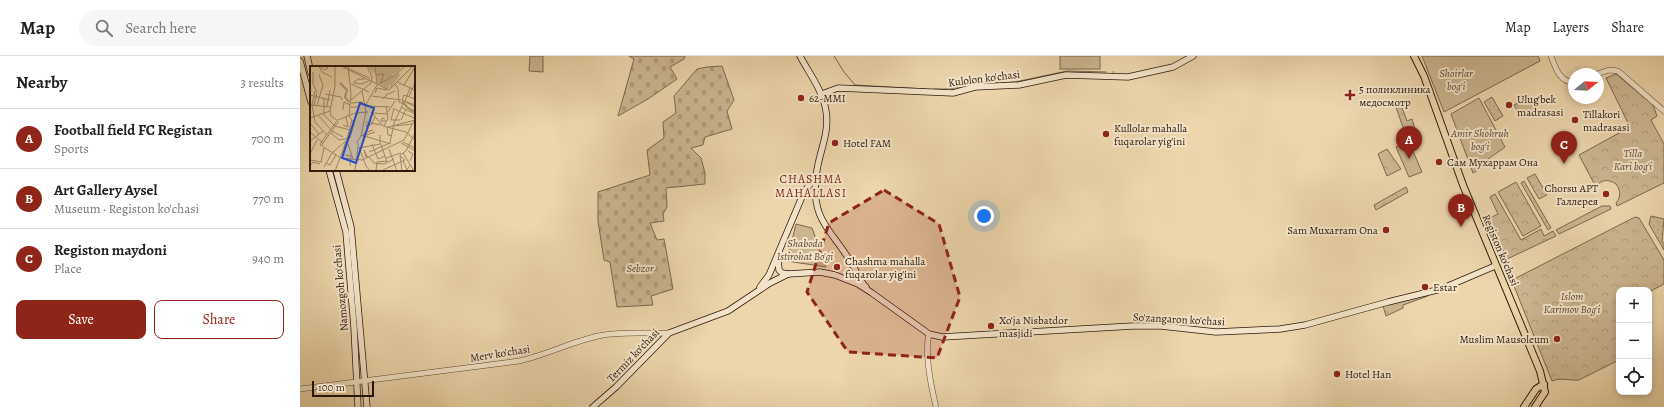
<!DOCTYPE html>
<html lang="en">
<head>
<meta charset="utf-8">
<style>
	body { margin:0; font-family:Alegreya,serif; background:#f6f6f6; color:#222 }
	.controls { position:absolute; right:12px; bottom:12px; display:grid; overflow:hidden; border-radius:8px; box-shadow:0 2px 6px #0003 }
	.controls button { width:36px; height:36px; display:grid; place-items:center; padding:0; border:0; border-bottom:1px solid #e0e0e0; background:#fff; color:#222; font:20px sans-serif }
	.compass { position:absolute; left:1268px; top:12px; width:36px; height:36px; border-radius:50%; background:#fff; box-shadow:0 2px 6px #0003; rotate:72deg }
	.scale { position:absolute; left:12px; bottom:10px; width:62px; box-sizing:border-box; padding-left:4px; border:2px solid #2d180c; border-top:0; font-size:11px; line-height:14px; white-space:nowrap; color:#2d180c; -webkit-text-stroke:3px #f3e4c9; paint-order:stroke }
	.you { position:absolute; left:684px; top:160px; width:14px; height:14px; margin:-10px; border:3px solid #fff; border-radius:50%; background:#1a73e8; box-shadow:0 0 0 6px #1a73e833 }
	.badge { display:grid; place-items:center; width:26px; height:26px; border-radius:50%; background:#8f2418; color:#fff; font-size:13px; font-weight:700 }
	.pin { position:absolute; translate:-50% -33px; filter:drop-shadow(0 1px 2px #0008) }
	.pin::after { content:''; position:absolute; top:21px; width:14px; height:12px; background:inherit; clip-path:polygon(0 0,100% 0,50% 100%) }
	.list { margin:0; padding:0; list-style:none }
	h2 { display:flex; justify-content:space-between; align-items:center; height:52px; margin:0; padding:0 16px; font-size:17px }
	h2 small { font-size:13px; font-weight:400; color:#767676 }
	.list li { display:grid; grid-template-columns:26px 1fr auto; gap:12px; align-items:center; box-sizing:border-box; height:60px; padding:0 16px; border-top:1px solid #e0e0e0 }
	.list b { display:block; font-size:15px; white-space:nowrap }
	.list p { margin:0; font-size:13px; white-space:nowrap; color:#767676 }
	.list em { font-size:13px; font-style:normal; color:#767676 }
	.actions { display:flex; gap:8px; padding:12px 16px }
	.actions a { flex:1; padding:9px 0; border:1px solid #8f2418; border-radius:8px; text-align:center; font-size:14px; color:#8f2418 }
	.actions .main { background:#8f2418; color:#fff }
	.icon { flex:none; width:22px; height:22px; fill:none; stroke:currentColor; stroke-width:2; stroke-linecap:round; stroke-linejoin:round }
	.map { position:relative; flex:none; width:1364px; height:351px; overflow:hidden }
	header { display:flex; align-items:center; gap:24px; box-sizing:border-box; height:56px; padding:0 20px; background:#fff; border-bottom:1px solid #e0e0e0 }
	header strong { font-size:19px }
	nav { display:flex; gap:22px; margin-inline-start:auto; font-size:14px }
	.search { width:280px; height:36px; background:#f6f6f6; display:flex; align-items:center; gap:10px; box-sizing:border-box; padding:0 14px; border-radius:22px; color:#767676; font-size:15px }
	main { display:flex }
	aside { flex:1; background:#fff }
	.map>svg:first-child { display:block }
	.grass { fill:url(#grass-dots); stroke:#7c674e }
	.forest { fill:url(#forest-crowns); stroke:#7c674e }
	.cemetery { fill:url(#cemetery-stones); stroke:#7c674e }
	.green { fill:#ccb691; stroke:#7c674e }
	.lines { fill:none; stroke-linecap:round; stroke-linejoin:round }
	.stream { stroke:#79634c; stroke-width:1 }
	.tertiary-casing { stroke:#5d4834; stroke-width:6 }
	.secondary-casing { stroke:#2d180c; stroke-width:7 }
	.primary-casing { stroke:#2d180c; stroke-width:8 }
	.tertiary { stroke:#f3e4c9; stroke-width:5 }
	.secondary { stroke:#f3e4c9; stroke-width:5.5 }
	.primary { stroke:#edd6ac; stroke-width:6 }
	.marked { fill:#8f2418; fill-opacity:0.2; stroke:#8f2418; stroke-width:3; stroke-dasharray:8 5; stroke-linejoin:round }
	.poi-dot { fill:#8f2418; stroke:#f3e4c9; stroke-width:1.5 }
	.labels { text-anchor:middle; stroke-width:4; stroke-linejoin:round; paint-order:stroke }
	.park-label { font-size:11px; font-style:italic; fill:#5d4734; stroke:#f3e4c9 }
	.street-label { font-size:11px; fill:#2d180c; stroke:#f3e4c9 }
	.poi-label { font-size:11px; fill:#2d180c; stroke:#f3e4c9; text-anchor:start }
	.neighbourhood-label { font-size:12px; letter-spacing:1px; fill:#7a1f14; stroke:#f3e4c9 }
	.inset-river { fill:none; stroke:#ac9576; stroke-width:2 }
	.inset-road { fill:none; stroke:#a08a6c; stroke-width:1 }
	.view { fill:#1d4ed8; fill-opacity:0.15; stroke:#1d4ed8; stroke-width:2 }
	.inset-edge { fill:none; stroke:#2d180c; stroke-width:2 }
</style>
</head>
<body>
<header>
<strong>Map</strong>
<div class="search"><svg class="icon" aria-label="search" viewBox="0 0 24 24"><circle cx="10" cy="10" r="6"/><path d="M15 15l6 6"/></svg>Search here</div>
<nav><a>Map</a><a>Layers</a><a>Share</a></nav>
</header>
<main>
<aside>
<h2>Nearby<small>3 results</small></h2>
<ul class="list">
<li><span class="badge">A</span><div><b>Football field FC Registan</b><p>Sports</p></div><em>700 m</em></li>
<li><span class="badge">B</span><div><b>Art Gallery Aysel</b><p>Museum · Registon ko'chasi</p></div><em>770 m</em></li>
<li><span class="badge">C</span><div><b>Registon maydoni</b><p>Place</p></div><em>940 m</em></li>
</ul>
<div class="actions"><a class="main">Save</a><a>Share</a></div>
</aside>
<div class="map">
<svg width="1364" height="351" viewBox="0 0 1364 351">
	<defs>
		<pattern id="grass-dots" width="8" height="8" patternUnits="userSpaceOnUse"><rect width="8" height="8" fill="#ccb691"/><path d="M2 2h.1M6 6h.1" fill="none" stroke="#b09c7c" stroke-width="1.8" stroke-linecap="round"/></pattern>
		<pattern id="forest-crowns" width="20" height="18" patternUnits="userSpaceOnUse"><rect width="20" height="18" fill="#ccb691"/><path d="M2 6a3 3 0 1 1 6 0M12 15a3 3 0 1 1 6 0" fill="none" stroke="#b09c7c"/></pattern>
		<pattern id="cemetery-stones" width="16" height="16" patternUnits="userSpaceOnUse"><rect width="16" height="16" fill="#ccb691"/><path d="M2 7V4a2 2 0 0 1 4 0v3zM10 15v-3a2 2 0 0 1 4 0v3z" fill="#b09c7c"/></pattern>
	</defs>
	<rect width="100%" height="100%" fill="#edd6ac"/>
	<filter id="stains"><feTurbulence type="fractalNoise" baseFrequency=".005" numOctaves="4"/><feColorMatrix values="0 0 0 0 .2 0 0 0 0 .09 0 0 0 0 .02 0 0 0 .5 -.17"/></filter>
	<radialGradient id="worn" r=".72"><stop offset=".6" stop-color="#630" stop-opacity="0"/><stop offset="1" stop-color="#630" stop-opacity=".3"/></radialGradient>
	<g class="grass">
		<polygon points="1192,41 1203,60 1195,65 1184,46"/>
		<polygon points="1235,118 1247,139 1239,143 1227,122"/>
		<polygon points="1224,125 1251,172 1248,174 1221,127"/>
		<polygon points="1351,160 1364,163 1362,185 1364,188 1364,194 1349,168"/>
	</g>
	<g class="forest">
		<path d="M1316 18 1353 49 1357 60 1351 64 1364 88V127L1317 150 1316 147C1321 141 1321 135 1316 128 1309 123 1301 123 1296 131L1279 99 1330 71 1306 22Z"/>
		<polygon points="1229,40 1236,53 1222,62 1214,49"/>
		<polygon points="1101,49 1107,65 1112,63 1117,79 1107,83 1096,51"/>
		<polygon points="1087,93 1101,113 1087,120 1078,98"/>
		<polygon points="1216,126 1241,170 1223,180 1198,136"/>
		<polygon points="1106,131 1108,136 1076,154 1074,149"/>
		<polygon points="1195,138 1221,184 1241,173 1244,180 1253,175 1256,180 1207,203 1190,162 1198,158 1190,141"/>
		<path d="M1335 161 1339 162 1364 204V228L1349 236V234H1319V304L1279 324C1270 325 1261 321 1252 325L1214 230 1216 222Z"/>
		<polygon points="1127,237 1128,240 1103,249 1103,252 1086,260 1083,250"/>
	</g>
	<g class="cemetery">
		<polygon points="329,0 385,0 384,3 370,11 377,23 348,43 318,60 334,3"/>
		<polygon points="422,10 434,44 427,55 432,73 405,81 403,89 391,92 401,102 405,117 405,128 366,132 367,151 363,158 364,165 350,167 357,184 364,183 373,233 351,240 353,249 317,251 310,206 304,204 298,165 298,136 350,119 347,94 364,82 363,66 376,57 374,40 397,13 407,11"/>
	</g>
	<g class="green">
		<polygon points="230,0 243,0 243,16 229,15"/>
		<rect x="760" y="0" width="40" height="13"/>
		<polygon points="1122,0 1238,0 1240,5 1144,56"/>
		<polygon points="1179,42 1205,91 1177,111 1178,114 1173,117 1151,58"/>
		<polygon points="1109,86 1122,116 1109,121 1096,91"/>
		<polygon points="1302,150 1310,150 1311,153 1259,178 1256,174"/>
		<polygon points="496,168 512,172 526,211 487,205"/>
	</g>
	<g class="lines">
		<g class="stream">
			<polyline points="534,0 544,16 555,29 625,33"/>
			<polyline points="813,16 814,16"/>
			<polyline points="680,28 715,26 767,15 806,16"/>
			<polyline points="634,33 649,33 674,28"/>
		</g>
		<defs>
			<g id="tertiary">
				<path d="M1251 0C1255 11 1260 27 1274 26"/>
				<polyline points="1297,18 1309,14 1318,15 1364,55"/>
				<path d="M629 278C624 298 631 330 636 351"/>
				<path d="M0 333 219 305C246 299 271 286 298 280 321 275 345 278 369 277"/>
			</g>
			<g id="secondary">
				<polyline points="7,0 11,17"/>
				<path d="M500 0C509 17 523 35 526 55 530 78 518 98 516 121 511 165 532 174 552 208 557 216 559 224 566 231"/>
				<polyline points="0,5 11,46"/>
				<polyline points="522,38 538,32 653,37 675,31 719,29 766,19 828,21 873,11 893,0"/>
				<polyline points="29,114 46,176 54,271 58,351"/>
				<polyline points="36,114 51,171 67,351"/>
				<polyline points="478,203 479,214 482,217 488,218"/>
				<polyline points="460,231 469,219 504,136 516,120"/>
				<polyline points="293,351 316,331 369,277 428,255 470,227 488,218 520,216 535,219 558,228 572,237 629,278 642,281 833,270 861,270 916,276 980,273 1005,269 1088,246 1141,233 1195,210"/>
			</g>
			<g id="primary">
				<polyline points="1114,0 1124,20 1163,129 1240,315 1245,336 1235,351"/>
				<polyline points="1224,351 1236,333 1244,328"/>
			</g>
		</defs>
		<use href="#tertiary" class="tertiary-casing"/>
		<use href="#secondary" class="secondary-casing"/>
		<use href="#primary" class="primary-casing"/>
		<use href="#tertiary" class="tertiary"/>
		<use href="#secondary" class="secondary"/>
		<use href="#primary" class="primary"/>
	</g>
	<path class="marked" d="M584 134 639 168 660 241 637 302 548 296 507 236 529 167Z"/>
	<g class="poi-dot">
		<path d="M1048 33h4v4h4v4h-4v4h-4v-4h-4v-4h4z"/>
		<circle cx="501" cy="42" r="4"/>
		<circle cx="1209" cy="49" r="4"/>
		<circle cx="1275" cy="64" r="4"/>
		<circle cx="806" cy="78" r="4"/>
		<circle cx="535" cy="87" r="4"/>
		<circle cx="1139" cy="106" r="4"/>
		<circle cx="1306" cy="138" r="4"/>
		<circle cx="1086" cy="174" r="4"/>
		<circle cx="537" cy="211" r="4"/>
		<circle cx="1125" cy="231" r="4"/>
		<circle cx="691" cy="270" r="4"/>
		<circle cx="1257" cy="283" r="4"/>
		<circle cx="1037" cy="318" r="4"/>
	</g>
	<g class="labels">
		<g class="park-label">
			<text x="1156" y="21">Shoirlar<tspan x="1156" dy="13">bog'i</tspan></text>
			<text x="1180" y="81">Amir Shohruh<tspan x="1180" dy="13">bog'i</tspan></text>
			<text x="1333" y="101">Tilla<tspan x="1333" dy="13">Kari bog'i</tspan></text>
			<text x="505" y="191">Shaboda<tspan x="505" dy="13">Istirohat Bo'gi</tspan></text>
			<text x="340" y="216">Sebzor</text>
			<text x="1272" y="244">Islom<tspan x="1272" dy="13">Karimov Bog'i</tspan></text>
		</g>
		<g class="street-label">
			<text transform="translate(684 22) rotate(-7)" y="4">Kulolon ko'chasi</text>
			<text transform="translate(1201 194) rotate(67)" y="4">Registon ko'chasi</text>
			<text transform="translate(40 232) rotate(-95)" y="4">Namozgoh ko'chasi</text>
			<text transform="translate(879 263) rotate(3)" y="4">So'zangaron ko'chasi</text>
			<text transform="translate(200 297) rotate(-9)" y="4">Merv ko'chasi</text>
			<text transform="translate(333 299) rotate(-46)" y="4">Termiz ko'chasi</text>
		</g>
		<g class="poi-label">
			<text x="1059" y="37">5 поликлиника<tspan x="1059" dy="13">медосмотр</tspan></text>
			<text x="509" y="46">62-MMI</text>
			<text x="1217" y="47">Ulug'bek<tspan x="1217" dy="13">mаdrаsasi</tspan></text>
			<text x="1283" y="62">Tillаkori<tspan x="1283" dy="13">madrasasi</tspan></text>
			<text x="814" y="76">Kullolar mahalla<tspan x="814" dy="13">fuqarolar yig'ini</tspan></text>
			<text x="543" y="91">Hotel FAM</text>
			<text x="1147" y="110">Сам Мухаррам Она</text>
			<text x="1298" y="136" text-anchor="end">Chorsu АРТ<tspan x="1298" dy="13">Галлерея</tspan></text>
			<text x="1078" y="178" text-anchor="end">Sam Muxarram Ona</text>
			<text x="545" y="209">Chashma mahalla<tspan x="545" dy="13">fuqarolar yig'ini</tspan></text>
			<text x="1133" y="235">Estar</text>
			<text x="699" y="268">Xo'ja Nisbatdor<tspan x="699" dy="13">masjidi</tspan></text>
			<text x="1249" y="287" text-anchor="end">Muslim Mausoleum</text>
			<text x="1045" y="322">Hotel Han</text>
		</g>
		<g class="neighbourhood-label">
			<text x="511" y="127">CHASHMA<tspan x="511" dy="14">MAHALLASI</tspan></text>
		</g>
	</g>
	<g transform="translate(10 10)">
		<rect width="105" height="105" fill="#edd6ac"/>
		<path d="M58 0H90V4L70 16 66 6 62 7Z" fill="#ccb691"/>
		<path d="M76 6 83 10 89 7 90 9 80 23V18L78 23 68 17 67 9H74Z" fill="#ccb691"/>
		<path class="inset-river" d="M30 17 37 24 35 31 39 36M92 35 97 41 103 45 105 44"/>
		<path class="inset-road" d="M9 0 12 6 22 11M25 0V20L20 45 21 50 27 54M31 0 79 24 103 0M32 0 60 12M38 0 41 28 39 50M65 0 67 18M11 1 15 4 18 2 14 0M3 6V18L7 26M66 9 74 8 71 16M87 16 105 24M43 17 48 13H55M44 17 51 18 59 15M41 18 59 26M94 19 105 1M52 25 55 40 80 41M65 27 67 22 77 24M15 28 31 31 32 34M0 29 20 34M62 30 91 34M99 30 105 17M14 32V49L25 60M73 33 76 29 85 25M41 34 61 17 62 11 57 0M92 34 94 29 105 33M92 34 105 39M94 35 105 41M95 35 100 22M41 37 53 36M0 39 21 41M2 39 5 25M2 39 5 56 17 69M4 39 7 27M7 39 13 19 9 9M17 40 20 24M41 41H49L52 36M91 41 105 48M84 42 81 54H90M84 43 104 52M33 44 34 36 40 39M56 46 55 40 67 19 85 9 95 0M56 46 51 70 47 76 56 100 60 105M61 46 73 60 96 66 105 74M78 46 85 35M62 47 78 48M9 50 21 64M39 50 44 57 40 72M0 52 20 45M75 53 72 52 71 55H77M26 54 28 56 11 80 10 78 26 56M28 54 45 47 58 46M91 54 96 43M56 56 71 59M0 57 9 68M33 59 38 61 36 51M25 60 40 64M74 60 78 52 76 40M84 60 102 58M77 61 78 69 82 70M78 61 105 54M58 63 56 59H61L65 51M22 65 33 71M0 66 13 77M21 67 29 74 40 72M51 69 81 78M70 69V76L77 96M53 70 65 66M53 71 54 67 63 64M37 72 42 54M0 75 13 65M37 75 43 93M93 76 105 82M80 77 84 57 93 38 89 36 88 23 85 18M91 77 104 84M62 78 68 93 75 90M12 80 31 92 52 94 94 74 105 53M49 82 70 78M79 83 87 105M98 85 103 88 100 95M59 86 80 77M93 87 104 105M0 88 7 74M35 89 41 90 40 100M57 90 54 84 56 91 58 90M59 91 64 97 74 98 84 93M30 92 36 75M76 92 91 87M0 94 12 96M93 95 97 104 100 99M11 96 14 82M16 97 20 99 26 89M0 100 3 96 10 98M14 101 22 87 37 74M73 104 95 94 90 90M25 105 30 92M45 105 48 81M66 105 67 96 77 95M92 105 90 89 96 85 105 67"/>
		<path class="view" d="M50 37 64 42 46 97 32 92Z"/>
		<rect width="105" height="105" class="inset-edge"/>
	</g>
	<rect width="100%" height="100%" filter="url(#stains)"/>
	<rect width="100%" height="100%" fill="url(#worn)"/>
</svg>
<div class="controls">
<button>+</button>
<button>−</button>
<button><svg class="icon" aria-label="locate" viewBox="0 0 24 24"><circle cx="12" cy="12" r="6"/><path d="M12 2v4M12 18v4M2 12h4M18 12h4"/></svg></button>
</div>
<svg class="compass" viewBox="-18 -18 36 36"><path d="M0-13l5 13h-10z" fill="#e53935"/><path d="M0 13l5-13h-10z" fill="#767676"/></svg>
<div class="scale">100 m</div>
<div class="you"></div>
<div class="pin badge" style="left:1109px;top:103px">A</div>
<div class="pin badge" style="left:1161px;top:171px">B</div>
<div class="pin badge" style="left:1264px;top:108px">C</div>
</div>
</main>
</body>
</html>
